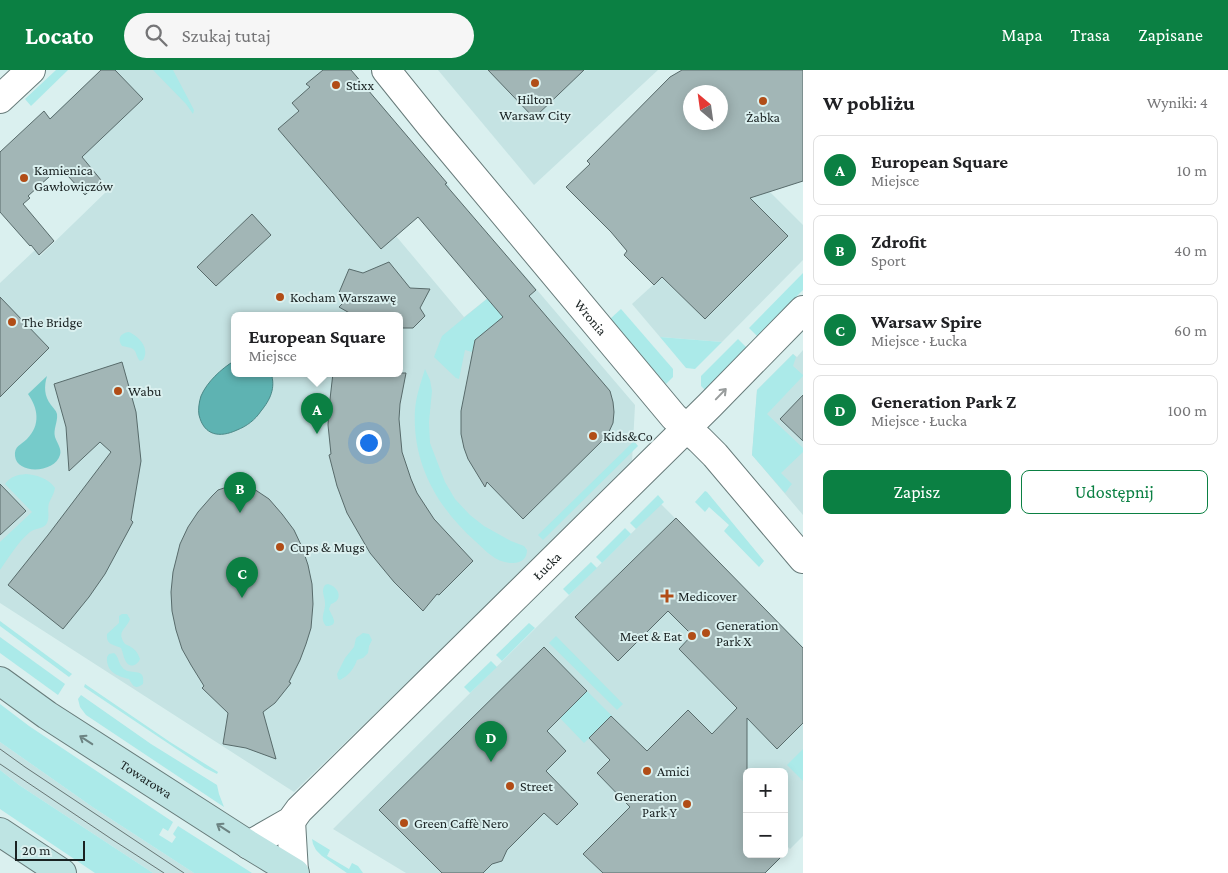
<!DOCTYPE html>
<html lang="pl">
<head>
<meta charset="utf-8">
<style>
	body { margin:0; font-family:"Crimson Pro",serif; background:#f6f6f6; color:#202124 }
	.controls { position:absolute; right:15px; bottom:15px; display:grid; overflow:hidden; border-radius:8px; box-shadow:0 2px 12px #0003 }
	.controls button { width:45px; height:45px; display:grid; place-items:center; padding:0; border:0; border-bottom:1px solid #e0e0e0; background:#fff; color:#202124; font:25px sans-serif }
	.compass { position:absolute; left:683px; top:15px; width:45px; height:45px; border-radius:50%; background:#fff; box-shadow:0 2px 12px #0003; rotate:331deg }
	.scale { position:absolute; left:15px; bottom:12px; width:70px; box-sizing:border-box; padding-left:5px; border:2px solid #1a2222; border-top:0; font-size:14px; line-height:18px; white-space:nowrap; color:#1a2222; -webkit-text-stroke:4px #daf0ef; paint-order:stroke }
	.you { position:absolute; left:368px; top:372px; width:18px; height:18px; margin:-12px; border:4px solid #fff; border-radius:50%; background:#1a73e8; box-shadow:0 0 0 8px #1a73e833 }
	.badge { display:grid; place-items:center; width:32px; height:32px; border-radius:50%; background:#0b8043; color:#fff; font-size:16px; font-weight:700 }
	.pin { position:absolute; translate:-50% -41px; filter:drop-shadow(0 1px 2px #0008) }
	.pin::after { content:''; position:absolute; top:26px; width:18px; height:15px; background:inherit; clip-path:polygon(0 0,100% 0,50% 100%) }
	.popup { position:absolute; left:231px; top:242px; width:172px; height:65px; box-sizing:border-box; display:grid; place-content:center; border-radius:8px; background:#fff; filter:drop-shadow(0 1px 4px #0005); font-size:16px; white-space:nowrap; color:#757577 }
	.popup b { font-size:19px; color:#202124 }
	.popup::after { content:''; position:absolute; left:50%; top:100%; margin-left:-10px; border:10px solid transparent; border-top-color:#fff }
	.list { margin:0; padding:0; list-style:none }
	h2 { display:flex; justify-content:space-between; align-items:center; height:65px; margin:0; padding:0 20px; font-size:21px }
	h2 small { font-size:16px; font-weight:400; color:#757577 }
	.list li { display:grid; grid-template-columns:32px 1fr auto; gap:15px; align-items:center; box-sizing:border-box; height:70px; margin:0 10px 10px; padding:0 10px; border:1px solid #e0e0e0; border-radius:8px }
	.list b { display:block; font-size:19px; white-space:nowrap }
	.list p { margin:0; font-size:16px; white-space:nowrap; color:#757577 }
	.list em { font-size:16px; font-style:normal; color:#757577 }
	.actions { display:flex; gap:10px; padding:15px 20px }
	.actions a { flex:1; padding:11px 0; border:1px solid #0b8043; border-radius:8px; text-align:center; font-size:18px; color:#0b8043 }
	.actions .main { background:#0b8043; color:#fff }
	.icon { flex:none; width:28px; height:28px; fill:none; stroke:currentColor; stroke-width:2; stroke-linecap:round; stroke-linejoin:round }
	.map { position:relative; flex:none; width:803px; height:803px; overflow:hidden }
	header { display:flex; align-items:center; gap:30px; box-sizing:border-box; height:70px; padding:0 25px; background:#0b8043; color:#fff }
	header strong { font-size:24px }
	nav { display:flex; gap:28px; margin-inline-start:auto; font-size:18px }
	.search { width:350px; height:45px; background:#f6f6f6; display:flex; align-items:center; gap:12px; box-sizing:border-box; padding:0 18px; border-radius:28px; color:#757577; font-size:19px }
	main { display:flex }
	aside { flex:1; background:#fff }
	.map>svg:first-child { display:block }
	.built { fill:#c5e3e3; fill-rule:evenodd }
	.green { fill:#abeae9 }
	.forest { fill:#76cbca }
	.water { fill:#5eb3b2; stroke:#4a8887 }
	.building { fill:#a2b6b6; stroke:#586b6b; fill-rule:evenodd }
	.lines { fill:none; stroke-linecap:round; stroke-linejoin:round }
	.minor-casing { stroke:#677b7a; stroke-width:30 }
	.tertiary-casing { stroke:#677b7a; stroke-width:30 }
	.secondary-casing { stroke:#677b7a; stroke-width:30 }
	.minor { stroke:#fff; stroke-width:28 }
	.tertiary { stroke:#fff; stroke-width:28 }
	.secondary { stroke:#bee4e3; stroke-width:28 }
	.tram { stroke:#677574; stroke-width:1 }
	.oneway { stroke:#989c9c }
	.oneway2 { stroke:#6c8382 }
	.poi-dot { fill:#b14d17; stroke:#daf0ef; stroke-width:2 }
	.labels { text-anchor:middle; stroke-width:4; stroke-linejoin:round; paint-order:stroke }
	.poi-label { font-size:14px; fill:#1a2222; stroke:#daf0ef; text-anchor:start }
	.street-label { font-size:14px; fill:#1a2222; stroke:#daf0ef }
</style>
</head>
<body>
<header>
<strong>Locato</strong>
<div class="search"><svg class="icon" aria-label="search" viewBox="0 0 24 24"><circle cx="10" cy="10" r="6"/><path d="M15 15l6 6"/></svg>Szukaj tutaj</div>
<nav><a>Mapa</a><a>Trasa</a><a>Zapisane</a></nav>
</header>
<main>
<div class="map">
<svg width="803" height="803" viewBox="0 0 803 803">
	<rect width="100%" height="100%" fill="#daf0ef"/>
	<g class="built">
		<path d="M101 0H351L450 117 418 147 396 166 464 247 488 228 520 200 635 335 632 392 508 515 294 722 0 533V213L35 180 40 186 109 119 50 48ZM234 245H400V303H234Z"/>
		<polygon points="438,0 658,0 534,115"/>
		<polygon points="763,115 803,155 803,190 722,272 660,267 632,234"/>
		<polygon points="803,280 803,445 752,385 757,320 793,284 797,287"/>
		<polygon points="661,434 803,577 803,766 790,779 787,776 784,778 784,702 747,702 747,784 784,785 765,803 406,803 333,759"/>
		<polygon points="0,672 94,738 194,803 153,803 19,715 0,700"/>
	</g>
	<g class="green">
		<polygon points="56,0 68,0 31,36 25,29"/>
		<polygon points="153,0 173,0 194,40 193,44 186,34"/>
		<polygon points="803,203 803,220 757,266 749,258"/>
		<polygon points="488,228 503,247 475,270 472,282 465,280 459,309 456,308 434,287 442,266"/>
		<polygon points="621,239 673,299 673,307 666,314 610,249"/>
		<path d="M129 262C140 267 150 279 143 290L140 291C136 287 137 282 133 279 130 277 126 277 122 276 117 269 120 263 129 262Z"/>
		<polygon points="660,267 722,272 695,299 686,298"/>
		<polygon points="738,269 747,278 705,320 701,316 701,306"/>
		<path d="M793 284 796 287 793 296 803 305V306L767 344 803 378V382L781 403 792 414C789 417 788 420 785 423L752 385 757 320Z"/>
		<path d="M425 299 430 310 432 321 429 352 430 373 445 412 455 429 470 445 484 456 511 471 524 476 527 480C527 488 522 493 513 493 496 493 487 482 475 471 436 436 412 392 415 340 416 326 421 312 425 299Z"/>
		<polygon points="634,371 638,376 543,470 538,465"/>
		<path d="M26 404C37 405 48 408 55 418 54 424 51 428 49 433 47 439 50 447 47 453 44 459 35 458 30 462 18 472 9 487 0 500V472L32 442 5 414C11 406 17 405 26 404Z"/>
		<polygon points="705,421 707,422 764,491 759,497 724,461 729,455 709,437 705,442 695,432"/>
		<polygon points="658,425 664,432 636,459 630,453"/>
		<polygon points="625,458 631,464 602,493 596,487"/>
		<polygon points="591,492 597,498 569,525 563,519"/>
		<path d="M328 514C339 517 344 530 331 534L329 539C331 545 341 556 326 556 320 549 324 544 325 536 326 527 320 522 325 515Z"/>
		<path d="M122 544H127L130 549C126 560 116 561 125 574 132 577 137 580 140 589 137 596 129 599 125 590 123 586 123 582 121 578 113 574 106 575 107 564L119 553V546Z"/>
		<polygon points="0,551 72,604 69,607 0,556"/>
		<polygon points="529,553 535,558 502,591 496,585"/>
		<path d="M363 563 369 564 372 570 369 576 368 583 363 588 357 590C354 599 348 606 340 610L338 609 337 604 345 588 354 577 356 568Z"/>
		<polygon points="556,566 623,634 617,640 549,573"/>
		<polygon points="0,567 65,614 58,625 0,583"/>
		<path d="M114 583C119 587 118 592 122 597 129 607 146 595 143 614 135 620 133 616 129 609 117 606 106 602 107 587L109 584Z"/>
		<polygon points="491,591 497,597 470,623 464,617"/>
		<polygon points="85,614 170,672 218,702 217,704 205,698 84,617"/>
		<polygon points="587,621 612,646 584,673 560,648"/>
		<polygon points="81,625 151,674 217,715 219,724 224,737 86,645 80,637 78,629"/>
		<polygon points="0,634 29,656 173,752 168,761 163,758 159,765 172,773 176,767 173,764 178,756 252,803 194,803 94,738 0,672"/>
		<polygon points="803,679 803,711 787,695"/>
		<polygon points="0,700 19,715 153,803 95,803 0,739"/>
		<polygon points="312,769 330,780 327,786 349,799 352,793 358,796 363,803 347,803 322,786 316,780 313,774"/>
	</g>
	<path class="forest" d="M47 306C44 316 44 326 51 335 53 338 56 340 57 344 58 352 53 359 55 367 57 373 62 379 60 385 55 403 17 405 15 386 14 376 21 375 27 369 41 355 38 338 28 324Z"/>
	<path class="water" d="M234 291V303H271C276 318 270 330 261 341 255 350 247 356 237 360 220 368 204 366 199 345 198 340 199 332 201 326 207 312 221 299 234 291Z"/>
	<g class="building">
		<polygon points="101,0 115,0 143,29 82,87 101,110 85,125 60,97 28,126 30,128 23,134 54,171 39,185 31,175 30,176 0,142 0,82 44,41 50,49"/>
		<polygon points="323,0 351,0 447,113 445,114 536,220 529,226 610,321 613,332 614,342 613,353 607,366 523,449 487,412 485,417 468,389 464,378 461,364 461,341 475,270 503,247 418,147 381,179 278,59 299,41 292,33 310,17 306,14"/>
		<polygon points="488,0 584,0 534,48"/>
		<path d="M682 0H803V111L750 128 788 166 705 249 662 207 654 215 624 185 627 181 611 162 566 117 590 94 587 91 670 7ZM690 22H720V52H690Z"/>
		<polygon points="252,144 271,165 216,216 197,197"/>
		<polygon points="389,192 410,218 430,219 420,238 425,246 413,258 400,258 400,245 353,245 339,237 344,232 338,225 349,199 363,203"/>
		<polygon points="0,227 49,278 0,327"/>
		<polygon points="122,292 136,342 141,391 131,450 133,452 105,504 89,527 63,559 8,515 48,465 111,382 100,372 69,401 66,357 54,314"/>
		<polygon points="333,303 406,303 400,334 399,349 402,382 411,409 417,423 434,449 473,491 439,525 437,524 423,541 394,512 370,483 347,443 337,416 329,385 331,384 328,355 329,338"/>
		<polygon points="803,325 803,371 780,349"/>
		<polygon points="0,414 26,441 0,465"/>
		<polygon points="236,415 245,416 254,419 269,429 282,444 294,460 302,477 308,495 312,514 313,534 311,558 306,574 300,590 289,612 291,613 275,633 263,642 276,689 246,678 223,674 228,643 202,618 204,616 191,595 182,579 176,560 172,541 171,522 173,502 180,474 188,457 198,442 212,426 218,420 227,417"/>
		<polygon points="676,448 803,578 803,653 777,679 747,648 747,784 784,784 765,803 603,803 583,784 630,737 597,703 610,690 589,668 611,646 647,681 688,640 712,664 737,638 679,579 692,565 668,541 618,591 575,547"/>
		<polygon points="544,577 587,621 547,661 566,681 546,701 578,734 557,755 544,743 507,780 502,791 492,794 483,803 442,803 379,740"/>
	</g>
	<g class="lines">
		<defs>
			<g id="minor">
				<path id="s1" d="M386 0 431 56 674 347 700 370 715 385 803 489"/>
				<polyline points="291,751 294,802"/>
				<path id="s2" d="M249 775 291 751 299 740 710 335 803 240"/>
			</g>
			<polyline id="tertiary" points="0,29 31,0"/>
			<g id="secondary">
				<path id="s3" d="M0 611 47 645 249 775 295 803"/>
				<polyline points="0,762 62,803"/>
			</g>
		</defs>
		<use href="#minor" class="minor-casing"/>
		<use href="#tertiary" class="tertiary-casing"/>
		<use href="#secondary" class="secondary-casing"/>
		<use href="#minor" class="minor"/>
		<use href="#tertiary" class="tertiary"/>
		<use href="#secondary" class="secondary"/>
		<g class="tram">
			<polyline points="0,679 25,697 184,803"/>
			<polyline points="0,694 113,770 164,803"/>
		</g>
	</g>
	<defs><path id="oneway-shaft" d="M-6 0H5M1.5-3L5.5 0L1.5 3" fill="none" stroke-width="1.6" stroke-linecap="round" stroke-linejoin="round" transform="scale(1.25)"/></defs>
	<use class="oneway" href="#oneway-shaft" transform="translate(721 324) rotate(-46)"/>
	<g class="oneway2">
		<use href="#oneway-shaft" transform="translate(86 670) rotate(-147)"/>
		<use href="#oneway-shaft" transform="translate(223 758) rotate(-147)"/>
	</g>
	<g class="poi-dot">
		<circle cx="535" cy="13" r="5"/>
		<circle cx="336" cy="15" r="5"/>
		<circle cx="763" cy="31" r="5"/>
		<circle cx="24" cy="108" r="5"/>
		<circle cx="280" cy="227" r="5"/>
		<circle cx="12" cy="252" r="5"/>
		<circle cx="118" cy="321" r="5"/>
		<circle cx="593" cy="366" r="5"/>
		<circle cx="280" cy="477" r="5"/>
		<path d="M664.5 518.5h5v5h5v5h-5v5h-5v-5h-5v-5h5z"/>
		<circle cx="706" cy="563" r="5"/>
		<circle cx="692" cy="566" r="5"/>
		<circle cx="647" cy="701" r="5"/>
		<circle cx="510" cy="716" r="5"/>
		<circle cx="687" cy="734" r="5"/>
		<circle cx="404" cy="753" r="5"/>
	</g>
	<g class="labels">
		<g class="poi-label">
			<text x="346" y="20">Stixx</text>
			<text x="535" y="34" text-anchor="middle">Hilton<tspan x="535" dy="16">Warsaw City</tspan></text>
			<text x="763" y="52" text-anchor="middle">Żabka</text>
			<text x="34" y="105">Kamienica<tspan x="34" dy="16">Gawłowiczów</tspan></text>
			<text x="290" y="232">Kocham Warszawę</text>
			<text x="22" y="257">The Bridge</text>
			<text x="128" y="326">Wabu</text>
			<text x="603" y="371">Kids&amp;Co</text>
			<text x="290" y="482">Cups &amp; Mugs</text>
			<text x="678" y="531">Medicover</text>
			<text x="716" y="560">Generation<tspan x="716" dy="16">Park X</tspan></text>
			<text x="682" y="571" text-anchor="end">Meet &amp; Eat</text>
			<text x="657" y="706">Amici</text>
			<text x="520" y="721">Street</text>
			<text x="677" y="731" text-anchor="end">Generation<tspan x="677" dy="16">Park Y</tspan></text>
			<text x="414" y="758">Green Caffè Nero</text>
		</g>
		<g class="street-label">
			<text dy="5" stroke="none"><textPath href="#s1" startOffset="321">Wronia</textPath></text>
			<text dy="5" stroke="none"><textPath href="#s2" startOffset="410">Łucka</textPath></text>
			<text dy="5" stroke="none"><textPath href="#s3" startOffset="176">Towarowa</textPath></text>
		</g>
	</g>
</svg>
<div class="controls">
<button>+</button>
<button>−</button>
</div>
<svg class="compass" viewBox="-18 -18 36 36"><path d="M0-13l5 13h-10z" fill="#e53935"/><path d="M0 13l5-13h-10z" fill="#757577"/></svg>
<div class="scale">20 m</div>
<div class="you"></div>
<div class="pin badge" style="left:317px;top:364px">A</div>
<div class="popup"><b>European Square</b>Miejsce</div>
<div class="pin badge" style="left:240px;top:443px">B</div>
<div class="pin badge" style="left:242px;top:528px">C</div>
<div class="pin badge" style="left:491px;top:692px">D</div>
</div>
<aside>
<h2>W pobliżu<small>Wyniki: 4</small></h2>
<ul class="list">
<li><span class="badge">A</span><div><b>European Square</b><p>Miejsce</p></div><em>10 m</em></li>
<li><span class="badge">B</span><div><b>Zdrofit</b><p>Sport</p></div><em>40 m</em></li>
<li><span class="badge">C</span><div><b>Warsaw Spire</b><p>Miejsce · Łucka</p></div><em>60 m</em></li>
<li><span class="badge">D</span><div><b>Generation Park Z</b><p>Miejsce · Łucka</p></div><em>100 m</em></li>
</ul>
<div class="actions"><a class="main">Zapisz</a><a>Udostępnij</a></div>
</aside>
</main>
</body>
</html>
